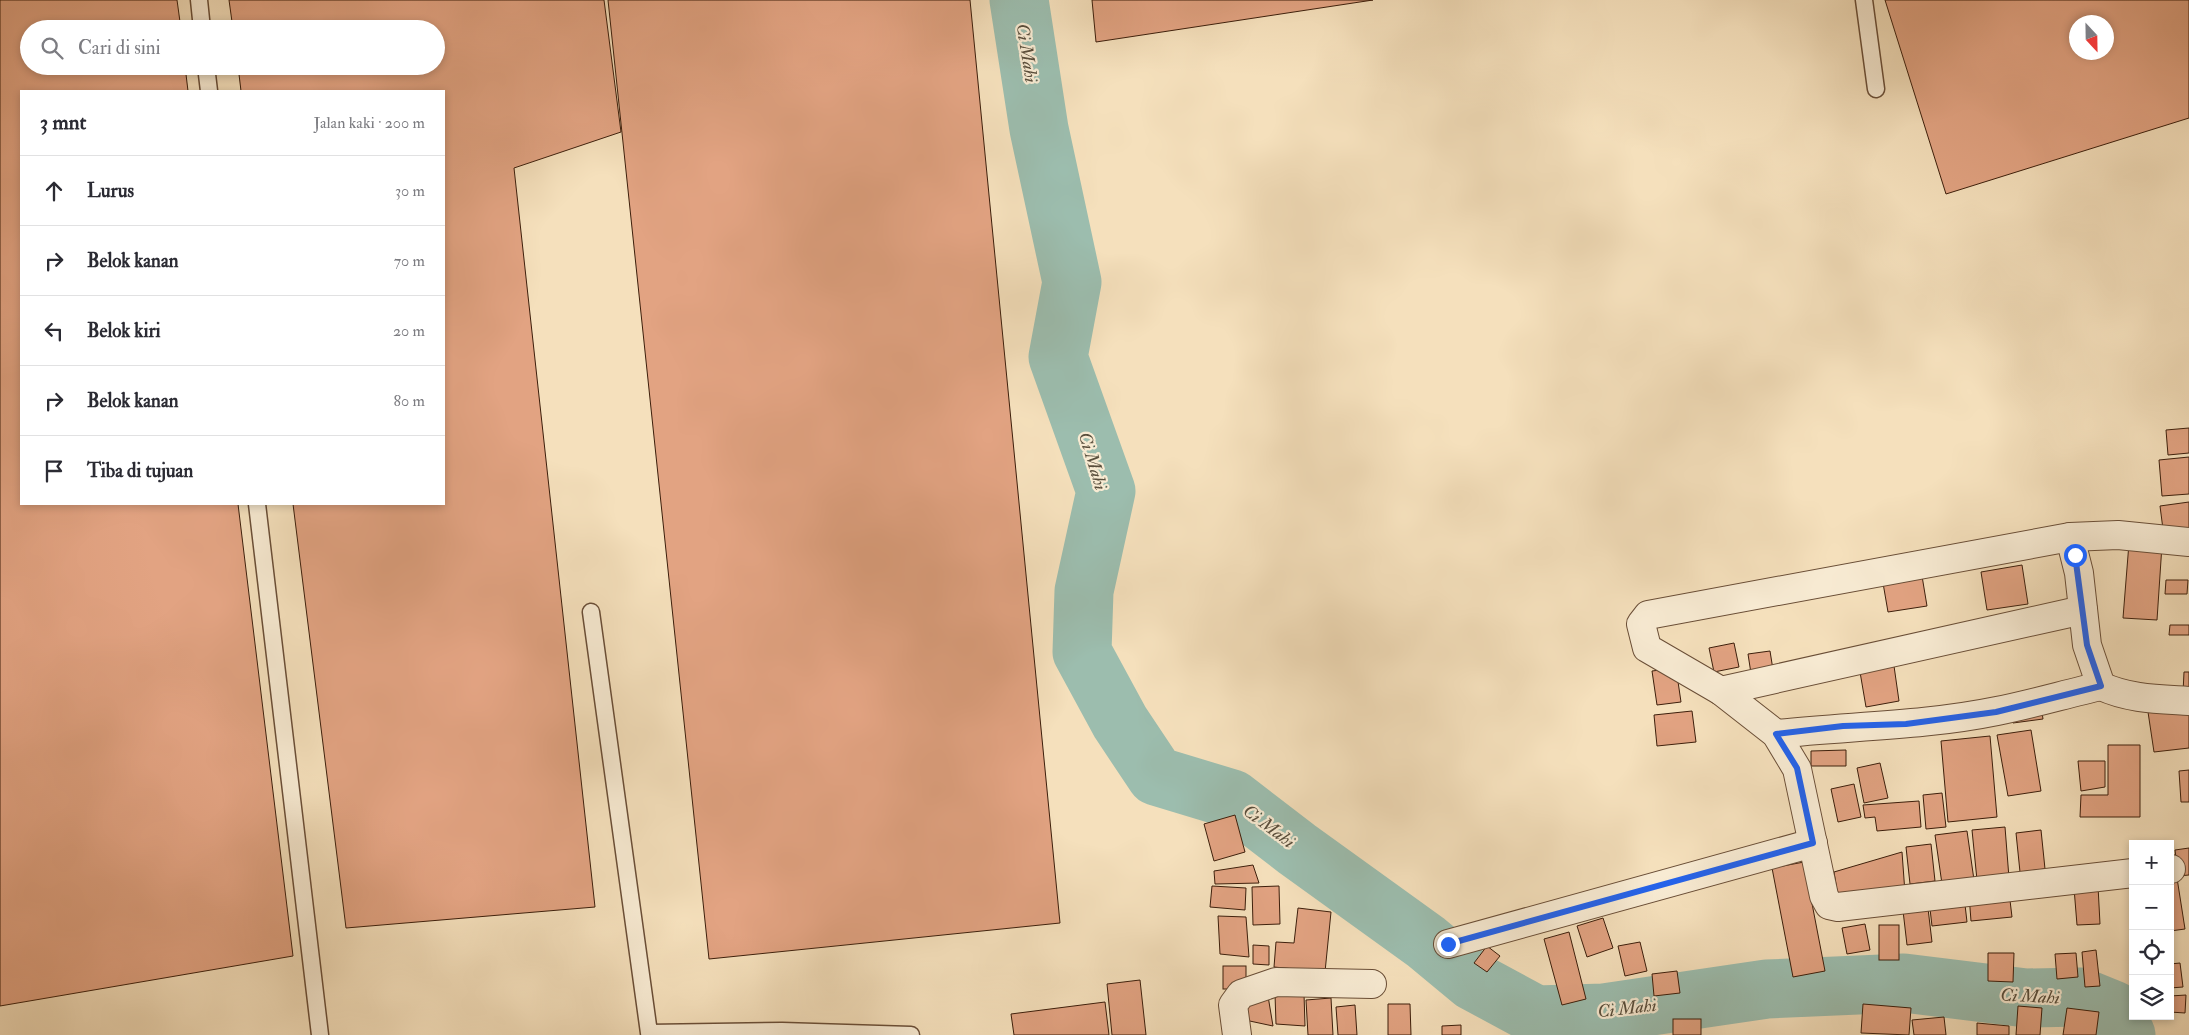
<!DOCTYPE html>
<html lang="id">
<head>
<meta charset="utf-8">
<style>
	body { margin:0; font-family:"IM FELL Double Pica",serif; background:#f2f2f3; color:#2b2b33 }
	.controls { position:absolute; right:15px; bottom:15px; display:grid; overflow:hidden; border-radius:0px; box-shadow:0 2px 8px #0003 }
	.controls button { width:45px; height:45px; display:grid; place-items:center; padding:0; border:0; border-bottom:1px solid #e1e1e2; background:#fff; color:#2b2b33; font:25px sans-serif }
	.compass { position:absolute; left:2069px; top:15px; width:45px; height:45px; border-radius:50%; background:#fff; box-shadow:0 2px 8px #0003; rotate:158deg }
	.stop { position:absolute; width:15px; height:15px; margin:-11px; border:4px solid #2563eb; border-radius:50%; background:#fff }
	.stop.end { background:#2563eb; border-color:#fff; box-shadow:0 1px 5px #0008 }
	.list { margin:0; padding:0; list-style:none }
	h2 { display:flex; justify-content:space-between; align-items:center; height:65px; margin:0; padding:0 20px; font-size:21px }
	h2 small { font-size:16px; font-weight:400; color:#7c7c81 }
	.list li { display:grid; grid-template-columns:32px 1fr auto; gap:15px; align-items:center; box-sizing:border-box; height:70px; padding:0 20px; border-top:1px solid #e1e1e2 }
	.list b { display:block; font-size:19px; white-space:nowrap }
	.list em { font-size:16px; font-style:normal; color:#7c7c81 }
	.icon { flex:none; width:28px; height:28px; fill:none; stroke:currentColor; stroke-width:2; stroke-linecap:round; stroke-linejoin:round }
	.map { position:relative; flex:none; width:2189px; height:1035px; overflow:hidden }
	.search { position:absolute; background:#fff; box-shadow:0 2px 8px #0003; left:20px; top:20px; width:425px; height:55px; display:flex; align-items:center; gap:12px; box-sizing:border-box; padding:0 18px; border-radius:28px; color:#7c7c81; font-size:19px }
	.panel { position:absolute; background:#fff; box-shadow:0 2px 8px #0003; left:20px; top:90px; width:425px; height:415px; border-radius:0px }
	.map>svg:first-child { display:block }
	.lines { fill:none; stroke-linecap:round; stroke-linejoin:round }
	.river { stroke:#9cbdae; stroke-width:59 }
	.building { fill:#e2a382; stroke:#3c1e0b; fill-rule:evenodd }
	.service-casing { stroke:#6a4e37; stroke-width:19 }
	.minor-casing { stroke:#6a4e37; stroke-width:30 }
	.service { stroke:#f8ebd3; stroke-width:16 }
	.minor { stroke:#f8ebd3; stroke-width:28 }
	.route { stroke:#2563eb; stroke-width:6 }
	.labels { text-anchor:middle; stroke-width:4.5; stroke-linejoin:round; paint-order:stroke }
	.water-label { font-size:18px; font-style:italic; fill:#594e3c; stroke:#f8ebd3 }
</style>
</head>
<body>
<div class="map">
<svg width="2189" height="1035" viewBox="0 0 2189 1035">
	<rect width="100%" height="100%" fill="#f5e0bc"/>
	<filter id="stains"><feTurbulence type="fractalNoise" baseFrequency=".004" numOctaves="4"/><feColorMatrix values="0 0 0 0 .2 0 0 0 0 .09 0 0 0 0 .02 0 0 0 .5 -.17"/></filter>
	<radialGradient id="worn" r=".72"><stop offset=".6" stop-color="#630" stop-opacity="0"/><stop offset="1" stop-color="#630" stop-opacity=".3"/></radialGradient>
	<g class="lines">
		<polyline class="river" points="1019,0 1039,129 1072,282 1058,357 1106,491 1084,591 1082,652 1120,722 1156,776 1232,799 1297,849 1426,942 1473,981 1536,1015 1604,1013 1767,989 1904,983 2026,998 2081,997 2113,1010 2126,1035"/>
	</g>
	<g class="building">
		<polygon points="0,0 177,0 181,29 29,29 29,66 185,66 188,91 21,91 21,504 238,504 293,956 0,1006"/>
		<polygon points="229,0 604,0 621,132 514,168 595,907 346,928 293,504 444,504 444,91 241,91 238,66 436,66 436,29 233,29"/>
		<polygon points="608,0 970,0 1060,923 709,959"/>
		<polygon points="1092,0 1373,0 1096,42"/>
		<path d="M1885 0H2189V118L1946 194ZM2076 22H2106V52H2076Z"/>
		<polygon points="2189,428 2189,453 2168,455 2166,430"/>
		<polygon points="2189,457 2189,494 2162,496 2159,460"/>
		<polygon points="2189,502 2189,534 2164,537 2160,506"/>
		<polygon points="2129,543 2162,545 2157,620 2123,618"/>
		<polygon points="2022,565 2028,604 1987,610 1981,572"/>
		<polygon points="1922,576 1927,606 1888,612 1883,583"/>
		<polygon points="2166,580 2188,580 2187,594 2165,594"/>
		<polygon points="2170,625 2189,625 2189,635 2169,635"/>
		<polygon points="1734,643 1739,667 1714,672 1709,648"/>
		<polygon points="1770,651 1774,676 1752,680 1748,654"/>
		<polygon points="1894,666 1899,701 1866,707 1860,672"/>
		<polygon points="1676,668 1681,702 1657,705 1652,671"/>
		<polygon points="2184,672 2189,672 2189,693 2183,693"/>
		<polygon points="2041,706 2043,719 2013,723 2011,711"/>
		<polygon points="2189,706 2189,748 2154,752 2148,712"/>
		<polygon points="1692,711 1696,742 1657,746 1654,715"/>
		<polygon points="2031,730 2041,791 2008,796 1997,735"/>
		<polygon points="1990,736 1997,817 1948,822 1941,741"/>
		<polygon points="2108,745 2140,745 2140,817 2080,817 2081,795 2108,795"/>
		<polygon points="1846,750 1846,766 1811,766 1811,751"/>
		<polygon points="2078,761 2105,761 2105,787 2081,791"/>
		<polygon points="1880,763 1888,798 1864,803 1857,768"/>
		<polygon points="2189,770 2189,802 2181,802 2179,771"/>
		<polygon points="1854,784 1861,817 1838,822 1831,789"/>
		<polygon points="1942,793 1946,827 1926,829 1923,795"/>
		<polygon points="1919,801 1921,827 1877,831 1875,817 1865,818 1863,805"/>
		<polygon points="1235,815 1245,852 1214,861 1204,824"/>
		<polygon points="2005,827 2009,878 1977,880 1972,830"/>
		<polygon points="2041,830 2045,869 2020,872 2016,833"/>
		<polygon points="1967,831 1974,880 1942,884 1935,835"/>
		<polygon points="1931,844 1935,881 1910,884 1906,847"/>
		<polygon points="2189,848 2189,875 2178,876 2175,850"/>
		<polygon points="1902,852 1905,893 1839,903 1834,872"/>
		<polygon points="1804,862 1825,971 1793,977 1772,868"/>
		<polygon points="1253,865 1259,883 1215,884 1214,871"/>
		<polygon points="2177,878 2185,929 2170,931 2170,879"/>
		<polygon points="1212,886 1246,888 1245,910 1210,907"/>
		<polygon points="1279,886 1280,924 1253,925 1252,887"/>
		<polygon points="2098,886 2100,924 2077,925 2074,888"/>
		<polygon points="2009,892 2012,917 1971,921 1969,895"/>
		<polygon points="1964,896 1967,922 1932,926 1929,900"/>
		<polygon points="1927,900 1932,942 1907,945 1902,902"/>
		<polygon points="1298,908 1331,912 1325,972 1274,967 1276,942 1294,943"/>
		<polygon points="1218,916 1246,917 1249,957 1220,954"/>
		<polygon points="1603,918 1613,948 1587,957 1577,926"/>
		<polygon points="1865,924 1870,950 1847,954 1842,928"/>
		<rect x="1879" y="925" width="20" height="35"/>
		<polygon points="1569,932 1586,999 1562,1005 1544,939"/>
		<polygon points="1640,942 1647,971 1625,976 1618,946"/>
		<polygon points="1253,945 1269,946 1269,965 1253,964"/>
		<polygon points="1487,946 1500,956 1487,972 1474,963"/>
		<polygon points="2096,950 2100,986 2085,987 2082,952"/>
		<polygon points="1988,953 2014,953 2013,982 1988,981"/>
		<polygon points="2076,953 2078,977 2057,979 2055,954"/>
		<polygon points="2180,963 2183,987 2170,988 2170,964"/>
		<rect x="1223" y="966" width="23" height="23"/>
		<polygon points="1677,971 1680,993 1654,996 1652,974"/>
		<polygon points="1140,980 1146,1035 1112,1035 1107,984"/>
		<polygon points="1275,994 1304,994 1305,1026 1276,1024"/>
		<polygon points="1246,995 1268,996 1273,1026 1245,1020"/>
		<polygon points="2186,995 2185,1013 2170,1012 2170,996"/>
		<polygon points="1331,998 1333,1035 1308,1035 1306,1000"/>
		<polygon points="1105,1002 1109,1035 1014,1035 1011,1014"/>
		<polygon points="1388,1004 1410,1004 1411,1035 1388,1035"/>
		<polygon points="1863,1004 1911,1008 1909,1035 1861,1033"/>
		<polygon points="1355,1005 1357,1035 1338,1035 1336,1007"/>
		<polygon points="2018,1006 2042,1008 2040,1035 2016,1035"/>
		<polygon points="2067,1008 2099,1012 2096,1035 2063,1035"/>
		<polygon points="1944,1017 1946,1035 1914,1035 1912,1020"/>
		<rect x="1673" y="1019" width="28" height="16"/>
		<polygon points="1977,1023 2009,1026 2009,1035 1977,1035"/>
		<polygon points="1461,1025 1461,1035 1442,1035 1442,1026"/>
	</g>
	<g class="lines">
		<defs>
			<g id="service">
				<polyline points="199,0 202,29"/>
				<polyline points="1864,0 1876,89"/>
				<polyline points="206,66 209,91"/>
				<polyline points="257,504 320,1035"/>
				<polyline points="591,612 649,1033 782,1031 911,1035"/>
			</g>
			<g id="minor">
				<path d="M2070 537 2079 573 2087 645 2101 686C2129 699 2158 699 2189 701"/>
				<polyline points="1721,691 2083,610"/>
				<path d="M1776 734C1850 726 1924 726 1997 711 2032 704 2066 694 2101 686"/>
				<polyline points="2170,869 2171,869"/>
				<polyline points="2133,873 1838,907 1829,905 1824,896 1797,769 1776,734 1721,691 1647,648 1641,624 1648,615 2070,537 2118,535 2189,542"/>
				<polyline points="1448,944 1813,843"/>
				<polyline points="1237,1035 1233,1005 1241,994 1276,982 1372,984"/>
			</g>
		</defs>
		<use href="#service" class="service-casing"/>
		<use href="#minor" class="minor-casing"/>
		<use href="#service" class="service"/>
		<use href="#minor" class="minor"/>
	</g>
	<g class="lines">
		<polyline class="route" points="1448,944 1813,843 1797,768 1776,734 1843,726 1906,724 1996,712 2101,686 2087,645 2075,555"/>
	</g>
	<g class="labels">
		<g class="water-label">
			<text transform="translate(1027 53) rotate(81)" y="6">Ci Mahi</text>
			<text transform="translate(1093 461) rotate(73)" y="6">Ci Mahi</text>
			<text transform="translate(1269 826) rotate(37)" y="6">Ci Mahi</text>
			<text transform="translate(2030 996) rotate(3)" y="6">Ci Mahi</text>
			<text transform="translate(1627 1008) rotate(-7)" y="6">Ci Mahi</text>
		</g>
	</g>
	<rect width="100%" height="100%" filter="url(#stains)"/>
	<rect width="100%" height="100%" fill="url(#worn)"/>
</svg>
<div class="controls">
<button>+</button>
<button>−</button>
<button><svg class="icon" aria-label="locate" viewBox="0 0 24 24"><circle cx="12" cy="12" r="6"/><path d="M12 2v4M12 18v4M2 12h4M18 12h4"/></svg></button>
<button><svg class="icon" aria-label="layers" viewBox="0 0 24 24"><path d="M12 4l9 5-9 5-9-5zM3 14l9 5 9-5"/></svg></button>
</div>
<svg class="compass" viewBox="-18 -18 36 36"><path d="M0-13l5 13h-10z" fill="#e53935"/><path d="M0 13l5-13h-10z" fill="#7c7c81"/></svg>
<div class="stop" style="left:2075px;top:555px"></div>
<div class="stop end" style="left:1448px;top:944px"></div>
<div class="search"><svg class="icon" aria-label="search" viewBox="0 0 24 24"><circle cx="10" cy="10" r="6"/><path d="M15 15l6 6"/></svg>Cari di sini</div>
<section class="panel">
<h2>3 mnt<small>Jalan kaki · 200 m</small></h2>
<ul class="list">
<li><svg class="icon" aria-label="ahead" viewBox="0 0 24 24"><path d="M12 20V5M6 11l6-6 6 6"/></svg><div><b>Lurus</b></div><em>30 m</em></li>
<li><svg class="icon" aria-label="right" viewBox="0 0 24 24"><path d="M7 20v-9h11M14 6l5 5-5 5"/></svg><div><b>Belok kanan</b></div><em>70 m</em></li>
<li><svg class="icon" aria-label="left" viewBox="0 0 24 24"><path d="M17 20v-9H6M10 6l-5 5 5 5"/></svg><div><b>Belok kiri</b></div><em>20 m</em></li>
<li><svg class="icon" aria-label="right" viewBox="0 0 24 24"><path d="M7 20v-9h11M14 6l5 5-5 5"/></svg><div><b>Belok kanan</b></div><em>80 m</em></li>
<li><svg class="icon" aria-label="arrive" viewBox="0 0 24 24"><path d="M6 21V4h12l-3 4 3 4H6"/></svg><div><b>Tiba di tujuan</b></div></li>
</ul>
</section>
</div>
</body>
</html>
